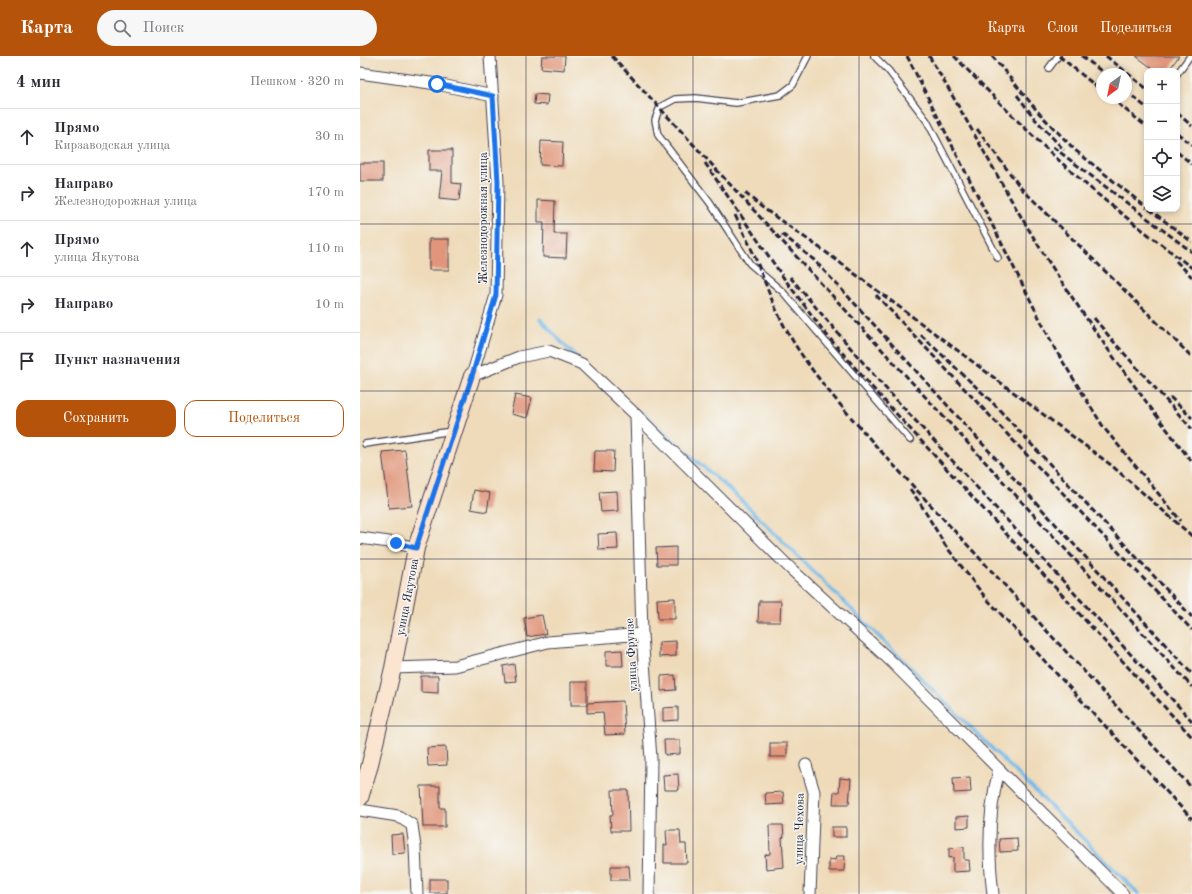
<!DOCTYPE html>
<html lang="ru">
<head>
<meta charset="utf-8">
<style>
	body { margin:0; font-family:"Old Standard TT",serif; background:#f7f7f7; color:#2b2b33 }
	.controls { position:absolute; right:12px; top:12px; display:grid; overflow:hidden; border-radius:8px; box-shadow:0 2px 6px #0003 }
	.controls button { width:36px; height:36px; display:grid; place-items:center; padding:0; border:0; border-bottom:1px solid #e1e1e2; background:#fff; color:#2b2b33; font:20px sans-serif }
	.compass { position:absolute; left:736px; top:12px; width:36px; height:36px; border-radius:50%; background:#fff; box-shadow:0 2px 6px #0003; rotate:213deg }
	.stop { position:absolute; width:12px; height:12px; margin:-9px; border:3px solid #1a73e8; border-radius:50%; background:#fff }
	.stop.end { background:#1a73e8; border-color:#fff; box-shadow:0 1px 4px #0008 }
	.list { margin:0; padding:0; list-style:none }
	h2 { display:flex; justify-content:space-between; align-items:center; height:52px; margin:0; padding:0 16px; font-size:17px }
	h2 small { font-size:13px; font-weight:400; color:#7c7c81 }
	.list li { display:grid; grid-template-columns:26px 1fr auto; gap:12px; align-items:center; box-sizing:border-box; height:56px; padding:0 16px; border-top:1px solid #e1e1e2 }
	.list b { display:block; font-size:15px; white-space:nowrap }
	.list p { margin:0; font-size:13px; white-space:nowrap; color:#7c7c81 }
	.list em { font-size:13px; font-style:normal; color:#7c7c81 }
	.actions { display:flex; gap:8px; padding:12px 16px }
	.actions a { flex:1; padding:9px 0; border:1px solid #b45309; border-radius:12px; text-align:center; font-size:14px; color:#b45309 }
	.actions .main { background:#b45309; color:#fff }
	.icon { flex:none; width:22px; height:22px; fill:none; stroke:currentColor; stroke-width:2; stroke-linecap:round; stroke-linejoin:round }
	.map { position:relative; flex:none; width:832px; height:838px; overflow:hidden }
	header { display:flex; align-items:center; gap:24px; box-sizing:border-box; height:56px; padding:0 20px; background:#b45309; color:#fff }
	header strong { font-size:19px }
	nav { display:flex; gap:22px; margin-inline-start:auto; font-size:14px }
	.search { width:280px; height:36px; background:#f7f7f7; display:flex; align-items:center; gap:10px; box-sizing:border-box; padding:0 14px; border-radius:22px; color:#7c7c81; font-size:15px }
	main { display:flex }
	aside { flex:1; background:#fff }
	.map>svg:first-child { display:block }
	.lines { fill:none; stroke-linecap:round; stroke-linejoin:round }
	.stream { stroke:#73bbeb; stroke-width:3.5 }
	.building { fill:#e1967b }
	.lane-casing { stroke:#413e4e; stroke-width:8 }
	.street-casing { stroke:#413e4e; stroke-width:13 }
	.secondary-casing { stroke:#413e4e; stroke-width:18 }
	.lane { stroke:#fff; stroke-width:5.5 }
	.street { stroke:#fff; stroke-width:11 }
	.secondary { stroke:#fce5d0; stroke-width:16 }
	.rail { stroke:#22223b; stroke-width:3; stroke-dasharray:6 3; stroke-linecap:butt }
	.route { stroke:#1a73e8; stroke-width:5 }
	.grid { fill:none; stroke:#22223b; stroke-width:1; stroke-opacity:0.55 }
	.labels { text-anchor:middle; stroke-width:3; stroke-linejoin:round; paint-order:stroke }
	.street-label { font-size:12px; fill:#22223b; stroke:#f6f6f2 }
</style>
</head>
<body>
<header>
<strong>Карта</strong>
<div class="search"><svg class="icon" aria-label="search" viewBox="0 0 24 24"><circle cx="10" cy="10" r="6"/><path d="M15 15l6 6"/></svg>Поиск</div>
<nav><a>Карта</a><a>Слои</a><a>Поделиться</a></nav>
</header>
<main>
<aside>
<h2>4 мин<small>Пешком · 320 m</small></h2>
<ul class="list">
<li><svg class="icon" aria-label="ahead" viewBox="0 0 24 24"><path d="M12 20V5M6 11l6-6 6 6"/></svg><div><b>Прямо</b><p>Кирзаводская улица</p></div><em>30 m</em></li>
<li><svg class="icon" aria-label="right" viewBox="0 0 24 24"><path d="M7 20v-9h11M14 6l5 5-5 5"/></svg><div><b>Направо</b><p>Железнодорожная улица</p></div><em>170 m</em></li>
<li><svg class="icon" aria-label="ahead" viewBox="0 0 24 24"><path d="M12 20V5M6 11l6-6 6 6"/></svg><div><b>Прямо</b><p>улица Якутова</p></div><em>110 m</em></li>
<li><svg class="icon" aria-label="right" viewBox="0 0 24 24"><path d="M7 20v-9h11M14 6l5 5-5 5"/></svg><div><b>Направо</b></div><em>10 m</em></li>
<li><svg class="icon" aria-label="arrive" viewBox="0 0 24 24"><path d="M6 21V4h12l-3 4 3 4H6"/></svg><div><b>Пункт назначения</b></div></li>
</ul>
<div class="actions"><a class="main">Сохранить</a><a>Поделиться</a></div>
</aside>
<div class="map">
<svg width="832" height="838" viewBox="0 0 832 838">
	<rect width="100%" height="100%" fill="#f6f6f2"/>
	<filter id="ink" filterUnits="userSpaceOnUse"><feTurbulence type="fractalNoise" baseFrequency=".025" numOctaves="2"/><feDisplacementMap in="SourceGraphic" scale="8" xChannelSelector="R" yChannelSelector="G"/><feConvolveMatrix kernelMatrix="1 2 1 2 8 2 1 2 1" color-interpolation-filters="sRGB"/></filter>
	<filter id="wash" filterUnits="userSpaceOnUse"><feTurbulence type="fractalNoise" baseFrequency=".012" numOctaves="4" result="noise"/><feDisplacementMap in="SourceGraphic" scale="16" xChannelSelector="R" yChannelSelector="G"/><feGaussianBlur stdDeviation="0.9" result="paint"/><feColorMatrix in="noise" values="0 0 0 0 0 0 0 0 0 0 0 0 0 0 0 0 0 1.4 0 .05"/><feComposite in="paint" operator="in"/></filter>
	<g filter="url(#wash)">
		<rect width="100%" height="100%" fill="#efdbba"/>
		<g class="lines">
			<g class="stream">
				<polyline points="180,263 207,292 218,302"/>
				<polyline points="280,356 377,440 779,838"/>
			</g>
		</g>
		<g id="blocks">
			<g class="building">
				<polygon points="182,0 205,0 204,14 181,12"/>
				<polygon points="776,0 819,0 808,15 796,15"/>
				<polygon points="175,38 188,39 187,49 174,48"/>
				<polygon points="181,85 203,86 202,110 180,109"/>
				<polygon points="69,94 92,94 92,127 101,128 99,145 79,143 82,115 69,115"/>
				<rect x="0" y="107" width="23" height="18"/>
				<polygon points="178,144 195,145 194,178 207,178 206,202 183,201 184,166 178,166"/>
				<rect x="69" y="183" width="20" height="31"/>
				<polygon points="155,339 172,342 167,362 151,358"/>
				<polygon points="45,394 52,450 29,452 22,396"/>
				<polygon points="235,395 254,395 253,416 234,415"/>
				<polygon points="114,434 130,437 127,456 111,453"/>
				<polygon points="257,435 258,455 241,456 239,436"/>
				<polygon points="257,477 258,493 239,494 238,478"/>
				<polygon points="316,491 316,509 297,509 296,492"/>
				<polygon points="315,542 315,563 298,563 297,543"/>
				<polygon points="399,545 421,545 420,566 398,566"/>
				<polygon points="182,559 186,578 167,581 164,562"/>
				<polygon points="316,585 316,600 299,601 299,586"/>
				<polygon points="262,594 263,610 246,610 246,595"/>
				<polygon points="154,608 156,625 145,626 143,610"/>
				<polygon points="315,619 316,634 301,635 301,620"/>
				<polygon points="61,620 78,620 78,637 61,636"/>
				<rect x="211" y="626" width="16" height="23"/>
				<polygon points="263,645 265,678 245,679 243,656 227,657 227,647"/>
				<polygon points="318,651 318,664 303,665 303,652"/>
				<polygon points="304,684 320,684 320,698 305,699"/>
				<rect x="410" y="687" width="17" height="14"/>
				<polygon points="86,691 87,709 68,710 67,692"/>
				<polygon points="318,718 319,734 304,734 303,719"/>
				<polygon points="610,721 611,736 594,737 593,722"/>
				<polygon points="480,722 491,723 489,748 473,748 474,736 479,736"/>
				<polygon points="61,730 80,730 80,752 85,752 85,771 63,771"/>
				<polygon points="252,734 268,734 269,775 251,775 250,759 253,759"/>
				<polygon points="423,736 424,748 406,749 405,737"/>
				<polygon points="609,760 609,771 596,772 596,761"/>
				<polygon points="409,769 423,769 424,781 422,782 424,811 406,813 405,799 410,798"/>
				<rect x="472" y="771" width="14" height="10"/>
				<polygon points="306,774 320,774 321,788 326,788 327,807 304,807 304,789 307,789"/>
				<polygon points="43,778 45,797 32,798 31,779"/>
				<polygon points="657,782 658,795 640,796 639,783"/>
				<polygon points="604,791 604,804 609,804 610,815 593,816 593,801 589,802 589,792"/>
				<polygon points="476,800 485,800 484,815 469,815 469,803 475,804"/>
				<polygon points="251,810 269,810 270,824 251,824"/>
				<rect x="70" y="823" width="17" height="14"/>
			</g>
		</g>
	</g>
	<g filter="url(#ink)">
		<use href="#blocks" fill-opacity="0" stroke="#413e4e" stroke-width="1"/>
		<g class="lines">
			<defs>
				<g id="lane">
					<polyline points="448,0 433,29 420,39 376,47 336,42 315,43 300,51 295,64 298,79 350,147 390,208 423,236 550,384"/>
					<polyline points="514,0 528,14 567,65 638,202"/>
					<polyline points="689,12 698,0"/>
					<polyline points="817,18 830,0"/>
					<polyline points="5,388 92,375"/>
				</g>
				<g id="street">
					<polyline points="0,17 77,28 133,40"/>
					<polyline points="112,320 159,301 189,295 222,308 276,359 431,513 533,607 763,838"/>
					<polyline points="112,320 136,239 138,126 130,0"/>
					<polyline points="276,359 282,578 291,703 289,838"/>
					<polyline points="0,482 36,487 56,492"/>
					<polyline points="33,612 95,610 188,586 282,578"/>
					<polyline points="446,709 454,736 450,838"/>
					<polyline points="0,754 38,760 52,769 55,791 57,838"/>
					<path d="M633 838C628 797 628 755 639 714"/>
				</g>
				<polyline id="secondary" points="0,742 9,712 33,612 56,492 112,320"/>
			</defs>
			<use href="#lane" class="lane-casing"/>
			<use href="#street" class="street-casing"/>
			<use href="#secondary" class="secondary-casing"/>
			<use href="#lane" class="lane"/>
			<use href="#street" class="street"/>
			<use href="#secondary" class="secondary"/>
			<g class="rail">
				<polyline points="252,0 832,631"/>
				<polyline points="547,0 695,293 744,372 821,465"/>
				<path d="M569 0C612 71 649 145 694 214 737 280 784 344 832 406"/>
				<path d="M594 0C633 40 671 80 713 117 751 151 792 181 832 212"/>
				<polyline points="632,0 679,57 715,94 787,152"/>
				<polyline points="699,0 742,35"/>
				<polyline points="722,0 745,18"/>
				<polyline points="746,0 787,33"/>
				<polyline points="766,35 787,52"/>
				<polyline points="657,39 675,63 704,94"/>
				<polyline points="751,42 787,71"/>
				<polyline points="817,57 832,70"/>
				<polyline points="617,73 661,132 832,301"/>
				<polyline points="817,77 832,89"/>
				<polyline points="693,91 832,196"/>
				<polyline points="817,96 832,108"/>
				<polyline points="345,107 423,221 466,278 510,329 832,681"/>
				<polyline points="385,137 403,152 467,197 751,409 832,480"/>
				<polyline points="789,153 832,186"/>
				<path d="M375 159C380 170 386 181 391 192 403 219 412 249 427 275 451 318 485 354 516 390L832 732"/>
				<polyline points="422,178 454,204 497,250 832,618"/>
				<polyline points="816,205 832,221"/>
				<polyline points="430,221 518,324 832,665"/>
				<polyline points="516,239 832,574"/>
				<polyline points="734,262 753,285 832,373"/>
				<polyline points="561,279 632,346 832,561"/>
				<polyline points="810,341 832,362"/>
				<polyline points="550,433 560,447 585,489 625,541 832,763"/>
			</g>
		</g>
	</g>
	<g class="lines" filter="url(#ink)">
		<polyline class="route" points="36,487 56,492 112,320 136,239 138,126 133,40 77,28"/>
	</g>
	<path class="grid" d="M166 0V838M333 0V838M499 0V838M666 0V838M0 168H832M0 335H832M0 503H832M0 670H832"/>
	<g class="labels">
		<g class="street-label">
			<text transform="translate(123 162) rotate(-90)" y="4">Железнодорожная улица</text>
			<text transform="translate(47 541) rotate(-79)" y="4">улица Якутова</text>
			<text transform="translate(271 599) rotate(-93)" y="4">улица Фрунзе</text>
			<text transform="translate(439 773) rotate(-89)" y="4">улица Чехова</text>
		</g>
	</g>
</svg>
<div class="controls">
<button>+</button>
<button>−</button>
<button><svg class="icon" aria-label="locate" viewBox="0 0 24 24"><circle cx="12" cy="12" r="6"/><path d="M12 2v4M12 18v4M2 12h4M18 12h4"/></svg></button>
<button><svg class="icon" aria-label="layers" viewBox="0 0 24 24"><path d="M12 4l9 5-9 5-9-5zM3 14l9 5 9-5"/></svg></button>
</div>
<svg class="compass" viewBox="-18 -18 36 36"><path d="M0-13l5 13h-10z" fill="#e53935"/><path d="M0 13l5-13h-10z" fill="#7c7c81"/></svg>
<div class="stop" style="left:77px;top:28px"></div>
<div class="stop end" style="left:36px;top:487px"></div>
</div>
</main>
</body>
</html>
